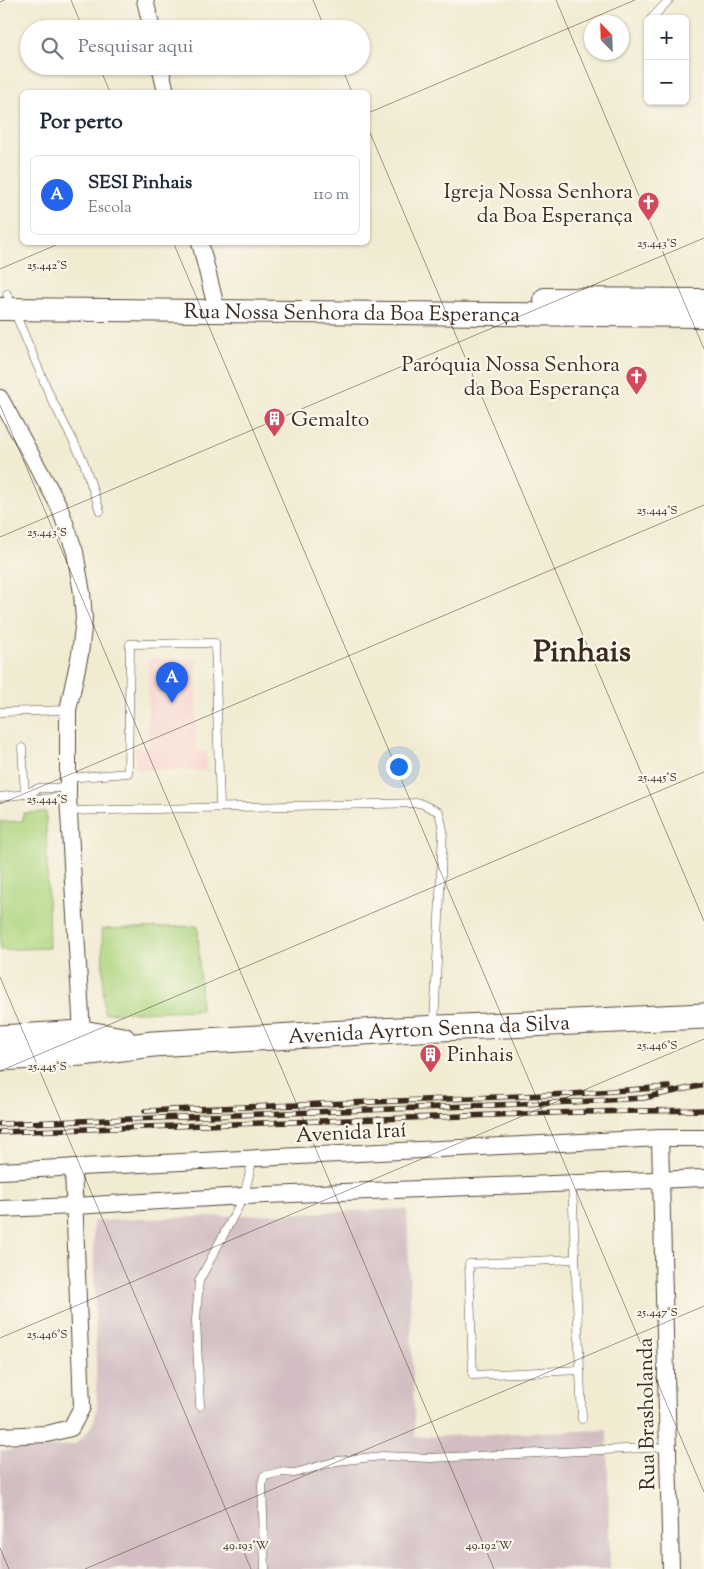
<!DOCTYPE html>
<html lang="pt">
<head>
<meta charset="utf-8">
<style>
	body { margin:0; font-family:"Sorts Mill Goudy",serif; background:#f6f6f7; color:#1f2937 }
	.controls { position:absolute; right:15px; top:15px; display:grid; overflow:hidden; border-radius:8px; box-shadow:0 1px 4px #0004 }
	.controls button { width:45px; height:45px; display:grid; place-items:center; padding:0; border:0; border-bottom:1px solid #e0e1e3; background:#fff; color:#1f2937; font:25px sans-serif }
	.compass { position:absolute; left:584px; top:15px; width:45px; height:45px; border-radius:50%; background:#fff; box-shadow:0 1px 4px #0004; rotate:337deg }
	.you { position:absolute; left:398px; top:766px; width:18px; height:18px; margin:-12px; border:4px solid #fff; border-radius:50%; background:#1a73e8; box-shadow:0 0 0 8px #1a73e833 }
	.badge { display:grid; place-items:center; width:32px; height:32px; border-radius:50%; background:#2563eb; color:#fff; font-size:16px; font-weight:700 }
	.pin { position:absolute; translate:-50% -41px; filter:drop-shadow(0 1px 2px #0008) }
	.pin::after { content:''; position:absolute; top:26px; width:18px; height:15px; background:inherit; clip-path:polygon(0 0,100% 0,50% 100%) }
	.list { margin:0; padding:0; list-style:none }
	h2 { display:flex; justify-content:space-between; align-items:center; height:65px; margin:0; padding:0 20px; font-size:21px }
	h2 small { font-size:16px; font-weight:400; color:#747a83 }
	.list li { display:grid; grid-template-columns:32px 1fr auto; gap:15px; align-items:center; box-sizing:border-box; height:80px; margin:0 10px 10px; padding:0 10px; border:1px solid #e0e1e3; border-radius:8px }
	.list b { display:block; font-size:19px; white-space:nowrap }
	.list p { margin:0; font-size:16px; white-space:nowrap; color:#747a83 }
	.list em { font-size:16px; font-style:normal; color:#747a83 }
	.icon { flex:none; width:28px; height:28px; fill:none; stroke:currentColor; stroke-width:2; stroke-linecap:round; stroke-linejoin:round }
	.map { position:relative; flex:none; width:704px; height:1569px; overflow:hidden }
	.search { position:absolute; background:#fff; box-shadow:0 1px 4px #0004; left:20px; top:20px; width:350px; height:55px; display:flex; align-items:center; gap:12px; box-sizing:border-box; padding:0 18px; border-radius:28px; color:#747a83; font-size:19px }
	.panel { position:absolute; background:#fff; box-shadow:0 1px 4px #0004; left:20px; top:90px; width:350px; height:155px; border-radius:8px }
	.map>svg:first-child { display:block }
	.built { fill:#f7d0cb }
	.industrial { fill:#d2bec2 }
	.green { fill:#aed680; stroke:#74804f }
	.lines { fill:none; stroke-linecap:round; stroke-linejoin:round }
	.lane-casing { stroke:#564739; stroke-width:9 }
	.street-casing { stroke:#564739; stroke-width:18 }
	.secondary-casing { stroke:#564739; stroke-width:24 }
	.primary-casing { stroke:#564739; stroke-width:27 }
	.lane { stroke:#fff; stroke-width:8 }
	.street { stroke:#fff; stroke-width:16 }
	.secondary { stroke:#fff; stroke-width:22 }
	.primary { stroke:#fff; stroke-width:25 }
	.rail-casing { stroke:#3b2a1e; stroke-width:5.5 }
	.rail { stroke:#fbf7ec; stroke-width:4; stroke-dasharray:11; stroke-linecap:butt }
	.ticks { fill:none; stroke:#3b2a1e; stroke-width:1; stroke-opacity:0.45 }
	.labels { text-anchor:middle; stroke-width:4.5; stroke-linejoin:round; paint-order:stroke }
	.poi-label { font-size:21px; fill:#3b2a1e; stroke:#fbf7ec; text-anchor:end }
	.street-label { font-size:21px; fill:#3b2a1e; stroke:#fbf7ec }
	.town-label { font-size:31px; font-weight:bold; fill:#3b2a1e; stroke:#fbf7ec }
	.ticks-label { font-size:12px; text-anchor:middle; fill:#3b2a1e; stroke:#fbf7ec; stroke-width:4.5; stroke-linejoin:round; paint-order:stroke }
</style>
</head>
<body>
<div class="map">
<svg width="704" height="1569" viewBox="0 0 704 1569">
	<rect width="100%" height="100%" fill="#fbf7ec"/>
	<filter id="ink" filterUnits="userSpaceOnUse"><feTurbulence type="fractalNoise" baseFrequency=".02" numOctaves="2"/><feDisplacementMap in="SourceGraphic" scale="10" xChannelSelector="R" yChannelSelector="G"/><feConvolveMatrix kernelMatrix="1 2 1 2 8 2 1 2 1" color-interpolation-filters="sRGB"/></filter>
	<filter id="wash" filterUnits="userSpaceOnUse"><feTurbulence type="fractalNoise" baseFrequency=".0096" numOctaves="4" result="noise"/><feDisplacementMap in="SourceGraphic" scale="20" xChannelSelector="R" yChannelSelector="G"/><feGaussianBlur stdDeviation="1.12" result="paint"/><feColorMatrix in="noise" values="0 0 0 0 0 0 0 0 0 0 0 0 0 0 0 0 0 1.4 0 .05"/><feComposite in="paint" operator="in"/></filter>
	<g filter="url(#wash)">
		<rect width="100%" height="100%" fill="#f1ebd2"/>
		<polygon class="built" points="148,658 197,659 196,751 207,751 207,771 135,769 135,747 148,747"/>
		<polygon class="industrial" points="407,1209 415,1437 607,1430 610,1569 0,1569 0,1451 73,1445 81,1439 89,1430 94,1421 97,1409 93,1221"/>
		<g class="green">
			<polygon points="46,812 49,948 0,950 0,822 23,821 23,813"/>
			<polygon points="198,926 201,1010 104,1013 102,929"/>
		</g>
	</g>
	<g filter="url(#ink)">
		<g class="lines">
			<defs>
				<g id="lane">
					<polyline points="651,19 669,0"/>
					<polyline points="7,294 51,398 83,460 100,511"/>
					<polyline points="0,712 68,710"/>
					<polyline points="68,778 128,773 130,644 215,643 220,807"/>
					<polyline points="0,797 25,794 22,748"/>
					<polyline points="68,797 38,799 25,794 39,788 69,788"/>
					<polyline points="69,811 420,803 439,812 443,830 434,1026"/>
					<polyline points="572,1183 582,1419"/>
					<polyline points="575,1259 469,1264 473,1375 580,1370"/>
					<polyline points="200,1406 196,1320 199,1281 244,1196 253,1158"/>
					<polyline points="265,1569 262,1484 264,1476 280,1472 295,1473 337,1461 382,1456 430,1458 496,1455 668,1447"/>
				</g>
				<g id="street">
					<polyline points="145,0 152,29"/>
					<polyline points="160,66 166,92"/>
					<polyline points="200,242 217,311"/>
					<polyline points="0,398 59,506 75,552 82,593 84,619 80,654 68,710 68,797 82,1033"/>
					<polyline points="660,1138 671,1569"/>
					<polyline points="0,1171 660,1138 704,1138"/>
					<polyline points="0,1209 75,1206 244,1196 704,1178"/>
					<polyline points="0,1436 47,1434 71,1428 82,1407 73,1167"/>
				</g>
				<g id="secondary">
					<polyline points="545,299 704,300"/>
					<path id="s1" d="M0 309 704 316"/>
				</g>
				<g id="primary">
					<polyline points="0,1038 82,1033 123,1040"/>
					<path id="s2" d="M0 1058 82 1053 153 1044 398 1030 704 1016"/>
				</g>
			</defs>
			<use href="#lane" class="lane-casing"/>
			<use href="#street" class="street-casing"/>
			<use href="#secondary" class="secondary-casing"/>
			<use href="#primary" class="primary-casing"/>
			<use href="#lane" class="lane"/>
			<use href="#street" class="street"/>
			<use href="#secondary" class="secondary"/>
			<use href="#primary" class="primary"/>
			<defs>
				<g id="rail">
					<polyline points="145,1111 572,1094 669,1087"/>
					<polyline points="0,1124 573,1102 643,1098 704,1085"/>
					<polyline points="0,1132 582,1112 704,1110"/>
				</g>
			</defs>
			<use href="#rail" class="rail-casing"/>
			<use href="#rail" class="rail"/>
		</g>
	</g>
	<path class="ticks" d="M71 0 83 29M313 0 325 29M556 0 704 349M0 2 5 0M99 66 110 92M341 66 352 92M368 113 635 0M368 128 704 921M173 242 704 1492M0 269 63 242M0 405 494 1569M0 537 704 238M0 804 704 505M0 977 251 1569M0 1071 704 772M0 1338 704 1039M0 1548 9 1569M85 1569 704 1306"/>
	<defs>
		<symbol id="church-pin" viewBox="-11 -11 22 30"><path d="M0 17L-7.5 6A9.5 9.5 0 1 1 7.5 6Z" fill="#d1495b" stroke="#fbf7ec"/><path d="M-1.2-6h2.4v3.5h3.3v2.4h-3.3V6h-2.4V-.1h-3.3v-2.4h3.3Z" fill="#fff"/></symbol>
		<symbol id="building-pin" viewBox="-11 -11 22 30"><path d="M0 17L-7.5 6A9.5 9.5 0 1 1 7.5 6Z" fill="#d1495b" stroke="#fbf7ec"/><path d="M-4-6H4V6H1V3H-1V6H-4ZM-2.5-4.3h1.7v1.8h-1.7ZM.8-4.3h1.7v1.8H.8ZM-2.5-1h1.7V.8h-1.7ZM.8-1h1.7V.8H.8Z" fill="#fff"/></symbol>
	</defs>
	<g fill-rule="evenodd">
		<use href="#church-pin" x="636" y="190" width="25" height="34"/>
		<use href="#church-pin" x="624" y="364" width="25" height="34"/>
		<use href="#building-pin" x="262" y="406" width="25" height="34"/>
		<use href="#building-pin" x="418" y="1042" width="25" height="34"/>
	</g>
	<g class="labels">
		<g class="poi-label">
			<text x="633" y="198">Igreja Nossa Senhora<tspan x="633" dy="24">da Boa Esperança</tspan></text>
			<text x="620" y="371">Paróquia Nossa Senhora<tspan x="620" dy="24">da Boa Esperança</tspan></text>
			<text x="291" y="426" text-anchor="start">Gemalto</text>
			<text x="447" y="1061" text-anchor="start">Pinhais</text>
		</g>
		<g class="street-label">
			<text dy="7" stroke="none"><textPath href="#s1" startOffset="352">Rua Nossa Senhora da Boa Esperança</textPath></text>
			<text dy="7" stroke="none"><textPath href="#s2" startOffset="430">Avenida Ayrton Senna da Silva</textPath></text>
			<text transform="translate(351 1132) rotate(-3)" y="7">Avenida Iraí</text>
			<text transform="translate(646 1414) rotate(-91)" y="7">Rua Brasholanda</text>
		</g>
		<g class="town-label">
			<text x="582" y="661">Pinhais</text>
		</g>
	</g>
	<g class="ticks-label">
		<text x="657" y="247">25.443°S</text>
		<text x="47" y="269">25.442°S</text>
		<text x="657" y="514">25.444°S</text>
		<text x="47" y="536">25.443°S</text>
		<text x="657" y="781">25.445°S</text>
		<text x="47" y="803">25.444°S</text>
		<text x="657" y="1049">25.446°S</text>
		<text x="47" y="1070">25.445°S</text>
		<text x="657" y="1316">25.447°S</text>
		<text x="47" y="1338">25.446°S</text>
		<text x="246" y="1549">49.193°W</text>
		<text x="489" y="1549">49.192°W</text>
	</g>
</svg>
<div class="controls">
<button>+</button>
<button>−</button>
</div>
<svg class="compass" viewBox="-18 -18 36 36"><path d="M0-13l5 13h-10z" fill="#e53935"/><path d="M0 13l5-13h-10z" fill="#747a83"/></svg>
<div class="you"></div>
<div class="pin badge" style="left:172px;top:703px">A</div>
<div class="search"><svg class="icon" aria-label="search" viewBox="0 0 24 24"><circle cx="10" cy="10" r="6"/><path d="M15 15l6 6"/></svg>Pesquisar aqui</div>
<section class="panel">
<h2>Por perto<small></small></h2>
<ul class="list">
<li><span class="badge">A</span><div><b>SESI Pinhais</b><p>Escola</p></div><em>110 m</em></li>
</ul>
</section>
</div>
</body>
</html>
